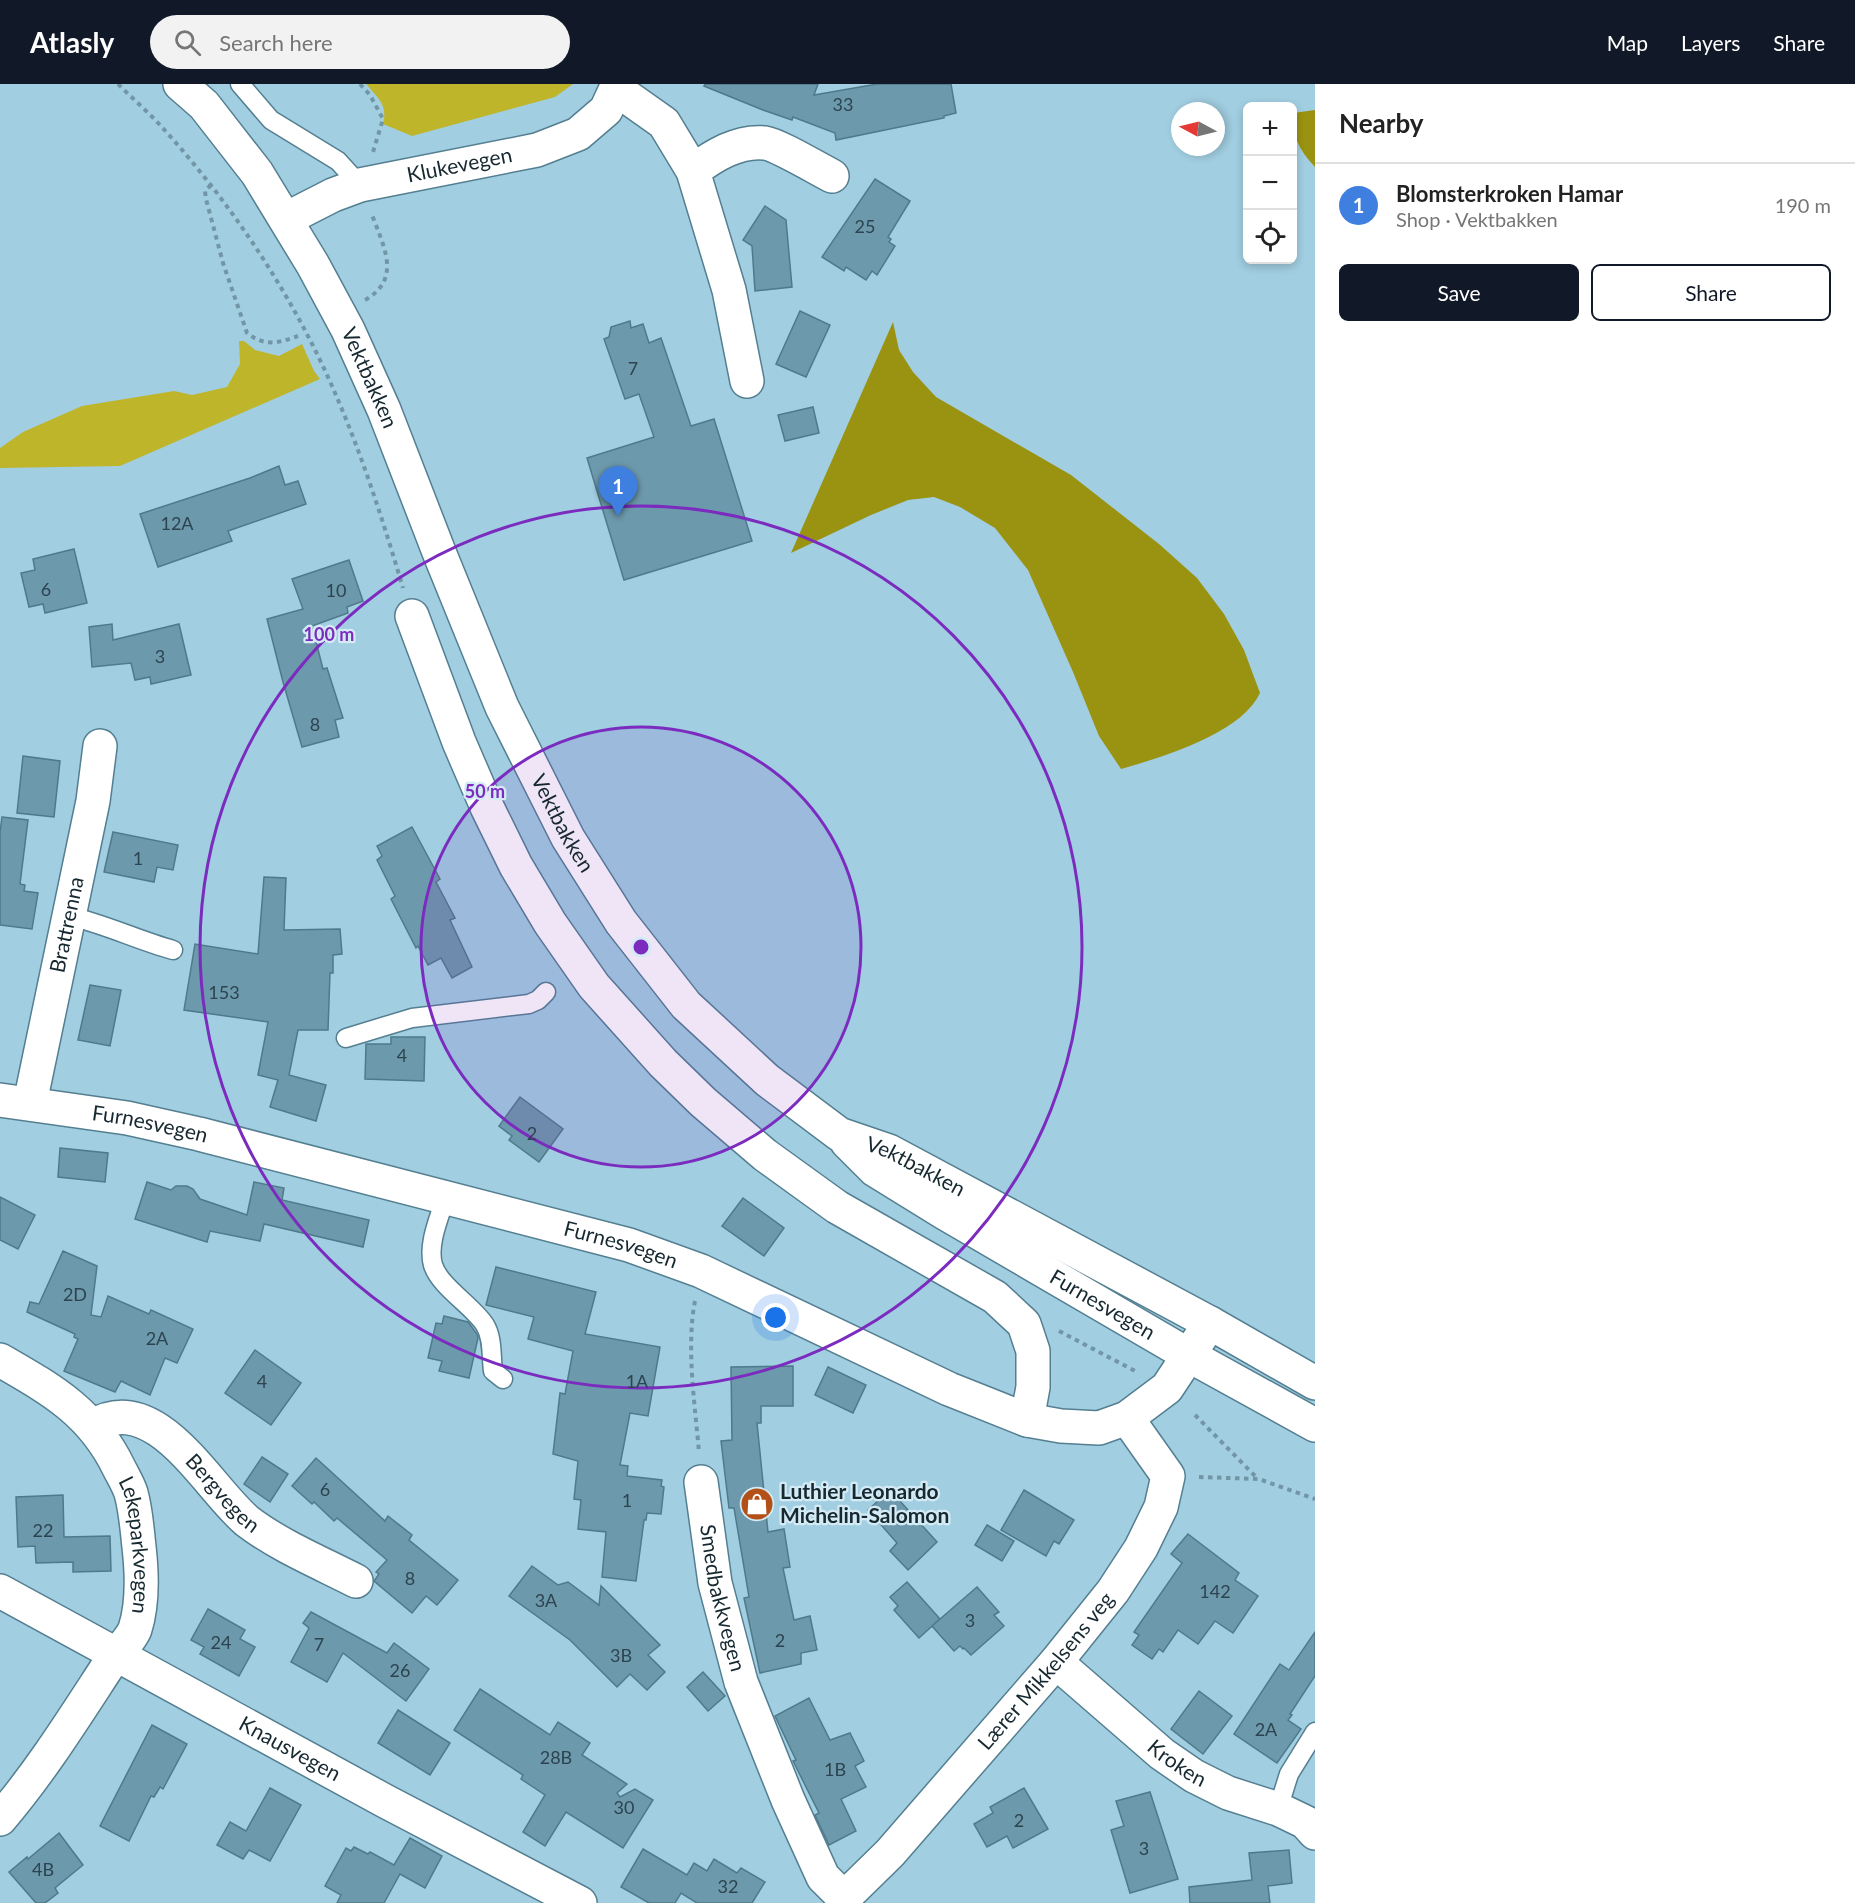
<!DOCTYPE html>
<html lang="en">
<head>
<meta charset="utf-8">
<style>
	body { margin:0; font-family:Lato,sans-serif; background:#f2f2f2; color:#222 }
	.controls { position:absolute; right:18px; top:18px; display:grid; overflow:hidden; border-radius:9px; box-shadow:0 3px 9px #0003 }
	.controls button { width:54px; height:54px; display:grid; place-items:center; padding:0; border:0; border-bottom:2px solid #e0e0e0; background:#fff; color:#222; font:30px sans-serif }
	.compass { position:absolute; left:1171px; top:18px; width:54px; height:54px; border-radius:50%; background:#fff; box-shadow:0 3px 9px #0003; rotate:277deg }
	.you { position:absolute; left:776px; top:1234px; width:21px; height:21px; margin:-15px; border:4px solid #fff; border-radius:50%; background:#1a73e8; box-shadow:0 0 0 9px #1a73e833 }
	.badge { display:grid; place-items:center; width:39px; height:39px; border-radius:50%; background:#111827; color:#fff; font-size:20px; font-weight:700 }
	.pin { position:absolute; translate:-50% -50px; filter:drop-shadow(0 2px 3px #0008) }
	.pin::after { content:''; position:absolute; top:32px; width:21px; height:18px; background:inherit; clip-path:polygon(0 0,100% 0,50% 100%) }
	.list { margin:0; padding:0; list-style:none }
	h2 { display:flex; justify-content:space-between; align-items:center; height:78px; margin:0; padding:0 24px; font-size:26px }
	h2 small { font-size:20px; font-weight:400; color:#767676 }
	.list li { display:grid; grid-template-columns:39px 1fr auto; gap:18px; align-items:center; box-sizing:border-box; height:84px; padding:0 24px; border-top:2px solid #e0e0e0 }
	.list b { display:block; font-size:22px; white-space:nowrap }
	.list p { margin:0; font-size:20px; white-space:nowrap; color:#767676 }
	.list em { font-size:20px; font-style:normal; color:#767676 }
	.actions { display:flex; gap:12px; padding:18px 24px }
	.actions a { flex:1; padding:14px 0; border:2px solid #111827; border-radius:9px; text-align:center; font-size:21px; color:#111827 }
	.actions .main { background:#111827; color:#fff }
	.icon { flex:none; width:33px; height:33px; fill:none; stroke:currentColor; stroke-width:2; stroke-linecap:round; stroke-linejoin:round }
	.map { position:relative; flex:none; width:1315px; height:1819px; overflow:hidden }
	header { display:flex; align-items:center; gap:36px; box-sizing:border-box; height:84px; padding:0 30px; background:#111827; color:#fff }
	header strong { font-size:28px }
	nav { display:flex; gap:33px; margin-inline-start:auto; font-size:21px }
	.search { width:420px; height:54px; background:#f2f2f2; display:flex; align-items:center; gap:15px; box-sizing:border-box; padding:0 21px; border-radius:33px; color:#767676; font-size:22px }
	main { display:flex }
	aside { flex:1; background:#fff }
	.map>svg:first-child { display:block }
	.green { fill:#bfb52b }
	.forest { fill:#9a9211 }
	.building { fill:#6d99ac; stroke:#4f7a8b; stroke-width:1.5 }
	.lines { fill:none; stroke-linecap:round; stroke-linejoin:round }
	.service-casing { stroke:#547f91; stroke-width:21 }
	.minor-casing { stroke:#547f91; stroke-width:36 }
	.tertiary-casing { stroke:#547f91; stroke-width:36 }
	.primary-casing { stroke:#547f91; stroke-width:36 }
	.path { stroke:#7296a5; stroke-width:4; stroke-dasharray:4.5 4.5; stroke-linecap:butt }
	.service { stroke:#fff; stroke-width:18 }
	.minor { stroke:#fff; stroke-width:33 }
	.tertiary { stroke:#fff; stroke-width:33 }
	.primary { stroke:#fff; stroke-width:33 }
	.ring { fill:none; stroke:#7b2cbf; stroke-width:3 }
	.labels { text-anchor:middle; stroke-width:4.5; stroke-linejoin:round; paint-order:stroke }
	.number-label { font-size:18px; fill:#2c444f }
	.street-label { font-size:21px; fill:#162830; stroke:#d4ebf5 }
	.poi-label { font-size:21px; font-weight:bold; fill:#162830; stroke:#d4ebf5; text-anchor:start }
	.centre { fill:#7b2cbf; stroke:#d4ebf5; stroke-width:3 }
	.ring-label { font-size:18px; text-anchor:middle; font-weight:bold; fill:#7b2cbf; stroke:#d4ebf5; stroke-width:4.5; stroke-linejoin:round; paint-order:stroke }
</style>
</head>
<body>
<header>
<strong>Atlasly</strong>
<div class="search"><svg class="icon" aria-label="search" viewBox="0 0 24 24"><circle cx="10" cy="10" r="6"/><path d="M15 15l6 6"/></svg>Search here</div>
<nav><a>Map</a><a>Layers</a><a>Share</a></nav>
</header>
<main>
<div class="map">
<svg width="1315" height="1819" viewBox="0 0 1315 1819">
	<rect width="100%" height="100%" fill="#a1cee1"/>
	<g class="green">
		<path d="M366 0H573L555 13 412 52 383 40C388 21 378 14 366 0Z"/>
		<polygon points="239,257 244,257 255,266 279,272 302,260 314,287 320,295 120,382 0,384 0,364 23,348 82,322 174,307 192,311 227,303 240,280"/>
	</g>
	<g class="forest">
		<path d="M1315 26V83C1299 66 1292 52 1293 29Z"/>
		<path d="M893 238 899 266 913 288 936 313 1071 391 1159 460 1197 494 1224 530 1244 566 1260 609C1241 650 1162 673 1121 685L1099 652 1073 588 1028 486 995 444 960 423 934 413 908 416 871 431 791 469Z"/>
	</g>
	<g class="building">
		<polygon points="705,0 818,0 814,11 877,0 951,0 956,29 944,32 944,34 836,56 835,49 793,33 792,36 763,26 704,2"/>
		<polygon points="875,95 910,117 888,153 891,155 889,158 895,162 877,191 872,187 866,196 846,183 844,187 822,173"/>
		<polygon points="765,122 786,136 792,203 755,207 752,162 743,156"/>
		<polygon points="800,227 830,241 806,293 776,280"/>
		<polygon points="630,237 631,244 643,240 649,259 661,254 691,342 714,335 752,457 624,496 587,374 654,353 639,310 625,315 604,255 609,253 611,243"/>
		<polygon points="813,323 819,349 785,357 778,331"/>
		<polygon points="279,382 285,401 298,397 306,420 228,447 232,457 158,483 140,430 250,394"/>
		<polygon points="74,465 87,519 45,529 43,520 29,523 21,489 35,486 33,475"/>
		<polygon points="349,476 363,517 347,523 348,529 312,542 323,585 327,584 343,634 335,636 339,653 302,663 283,598 267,535 303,525 292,495"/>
		<polygon points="112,540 113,556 179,540 191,591 151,600 150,593 135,596 131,579 92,583 89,543"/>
		<polygon points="23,672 60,677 54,733 17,729"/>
		<polygon points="2,733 28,736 20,800 25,801 24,807 38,809 32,845 0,841 0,748"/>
		<polygon points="412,743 440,795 436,798 455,834 450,836 472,883 452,894 441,874 428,881 418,862 416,864 391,815 395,812 377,776 382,772 377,762"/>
		<polygon points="113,748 178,761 173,786 157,783 154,798 104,788"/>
		<polygon points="264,793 286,794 284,846 340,845 342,870 333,871 333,889 330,889 328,946 298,946 289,991 326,1001 316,1037 270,1023 278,996 258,991 268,938 184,926 195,860 258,870"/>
		<polygon points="90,901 121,906 110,962 78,956"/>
		<polygon points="391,953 425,953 424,997 365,995 366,960 391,960"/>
		<polygon points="520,1013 563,1045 539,1078 509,1056 512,1052 499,1042"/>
		<polygon points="60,1064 108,1069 105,1098 58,1093"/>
		<polygon points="147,1098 171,1106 176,1102 187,1102 193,1105 200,1115 247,1131 254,1098 284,1104 282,1116 369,1136 363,1163 264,1140 260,1157 210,1147 207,1158 135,1135"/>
		<polygon points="0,1113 35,1131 18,1165 0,1156"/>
		<polygon points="743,1114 784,1144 764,1172 722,1142"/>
		<polygon points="63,1167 97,1182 91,1231 101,1233 108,1212 149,1230 151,1226 193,1245 177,1279 165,1274 150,1311 121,1297 115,1308 64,1287 78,1255 74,1253 75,1250 27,1228 30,1218 39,1220"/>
		<polygon points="496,1183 596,1208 585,1250 660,1263 648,1332 630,1329 620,1381 628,1382 627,1392 662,1396 661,1402 664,1403 661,1430 647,1429 646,1436 644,1436 636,1497 602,1493 606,1448 578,1445 581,1416 574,1415 578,1377 553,1370 560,1309 565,1310 573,1267 528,1255 534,1233 486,1221"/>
		<polygon points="444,1232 468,1238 477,1250 478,1254 469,1294 439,1287 442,1277 428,1274 436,1239 442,1240"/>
		<polygon points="255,1266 301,1299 271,1341 225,1309"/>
		<polygon points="793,1282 793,1322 761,1322 761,1339 757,1339 768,1448 784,1445 790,1483 783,1484 794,1536 810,1532 817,1566 801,1569 801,1580 760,1589 744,1514 749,1513 734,1424 729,1424 721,1357 732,1356 731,1283"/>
		<polygon points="828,1283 866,1301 853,1329 815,1311"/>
		<polygon points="262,1373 288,1390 270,1418 244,1400"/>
		<polygon points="316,1374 385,1437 388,1432 412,1451 409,1456 458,1496 437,1521 426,1512 412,1529 374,1497 379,1490 376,1488 387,1476 337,1434 334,1437 314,1418 312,1420 292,1402"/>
		<polygon points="890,1406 937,1458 908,1486 890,1467 897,1459 868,1426"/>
		<polygon points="1024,1406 1074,1436 1059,1460 1054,1457 1046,1472 1001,1446"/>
		<polygon points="63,1411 64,1453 110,1452 111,1487 73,1488 73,1478 36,1479 35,1462 18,1463 16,1413"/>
		<polygon points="987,1441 1014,1457 1002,1477 975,1461"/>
		<polygon points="1188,1450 1239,1489 1235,1496 1258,1512 1233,1549 1215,1537 1198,1560 1178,1546 1163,1568 1159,1565 1152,1575 1132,1561 1139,1551 1134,1548 1182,1479 1171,1470"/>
		<polygon points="532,1482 558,1501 568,1498 599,1521 601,1502 660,1561 648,1571 665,1588 647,1606 630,1590 617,1603 570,1556 509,1512"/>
		<polygon points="907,1498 940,1535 919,1554 894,1526 898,1522 890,1513"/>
		<polygon points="977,1503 999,1528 994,1531 1004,1542 971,1571 964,1564 963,1565 960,1562 954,1567 932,1542"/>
		<polygon points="208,1525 245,1546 240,1555 255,1563 239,1592 200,1570 204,1563 191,1556"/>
		<polygon points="311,1528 387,1569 394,1559 429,1585 406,1617 343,1569 327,1598 291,1578 309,1544 303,1539"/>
		<polygon points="1315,1548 1315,1592 1290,1630 1292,1631 1288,1636 1301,1645 1277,1679 1234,1650 1280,1580 1289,1586"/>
		<polygon points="703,1588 725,1612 708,1627 687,1603"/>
		<polygon points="480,1605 550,1651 558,1638 590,1659 582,1671 627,1700 617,1709 620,1713 635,1705 653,1716 623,1764 566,1728 545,1762 523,1748 545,1711 521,1695 523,1691 454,1646"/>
		<polygon points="1199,1607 1232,1632 1203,1670 1171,1645"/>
		<polygon points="809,1614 830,1656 850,1649 864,1677 855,1682 866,1703 841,1715 856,1747 829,1761 815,1731 819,1729 793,1677 796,1676 775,1632"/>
		<polygon points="398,1626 450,1659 430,1691 378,1659"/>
		<polygon points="152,1641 187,1660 163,1705 160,1703 154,1713 151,1712 129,1757 100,1742"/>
		<polygon points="270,1704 301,1721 270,1777 249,1766 243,1775 217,1761 230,1738 246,1747"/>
		<polygon points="1024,1704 1048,1745 1013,1764 1007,1752 987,1763 974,1740 993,1729 990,1723"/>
		<polygon points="1150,1708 1178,1795 1130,1809 1111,1746 1124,1742 1116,1717"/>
		<polygon points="59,1749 83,1781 55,1804 58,1809 45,1819 36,1819 9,1788 27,1773 28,1775"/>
		<polygon points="410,1754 442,1772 425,1804 400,1790 384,1819 337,1819 341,1811 325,1802 346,1764 351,1767 354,1763 368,1770 370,1768 394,1781"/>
		<polygon points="643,1765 687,1791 694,1779 707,1787 714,1775 737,1789 741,1784 765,1798 752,1819 697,1819 681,1809 675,1819 649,1819 621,1803"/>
		<polygon points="1289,1766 1292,1799 1268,1802 1270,1819 1190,1819 1189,1803 1252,1796 1249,1769"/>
	</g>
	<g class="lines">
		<defs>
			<g id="service">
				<polyline points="240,0 271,36 338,77 360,101"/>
				<path d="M69 832C105 840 137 856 173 866"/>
				<polyline points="346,954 412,934 529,920 538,916 546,908"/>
				<path d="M446 1112C440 1132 427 1160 433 1181 440 1203 472 1221 485 1241 493 1254 491 1272 493 1287L503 1295"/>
				<polyline points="1278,1725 1289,1690 1315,1648"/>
			</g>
			<g id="minor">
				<polyline points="616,5 664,39 693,87 729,206 747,297"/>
				<path d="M693 87C713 72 738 56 765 59 778 61 818 85 832 92"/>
				<path id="s1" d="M286 135 333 111 360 101 537 66 578 50 606 26 618 0"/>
				<polyline points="412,532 459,658 487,723 516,782 550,839 594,902 663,979 703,1018 765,1071 837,1123 995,1213 1024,1240 1033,1267 1033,1303 1027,1336"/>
				<path id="s2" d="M30 1019 93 717 100 662"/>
				<path id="s3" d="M0 1276C52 1306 92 1328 119 1384 123 1392 128 1400 131 1409 136 1427 137 1445 139 1463 142 1489 143 1520 135 1545 131 1556 115 1571 108 1582 74 1634 41 1687 0 1735"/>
				<path id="s4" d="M93 1342C156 1304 207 1403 247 1437 278 1461 321 1479 356 1497"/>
				<path id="s5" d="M701 1398 715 1499 741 1598 788 1716 823 1793 844 1814 842 1819"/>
				<path id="s6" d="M0 1507 385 1717 580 1819"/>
				<path id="s7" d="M1056 1578 1162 1670 1194 1692 1228 1709 1278 1725 1305 1738 1315 1749"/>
				<path id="s8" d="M844 1814 890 1769 1056 1578 1113 1507 1141 1464 1161 1423 1168 1392 1127 1334"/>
			</g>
			<g id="tertiary">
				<path id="s9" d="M0 1016 127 1034 199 1050 629 1161 701 1187 949 1305 1027 1336 1061 1342 1099 1344 1127 1334 1167 1304 1210 1239"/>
			</g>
			<g id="primary">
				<path id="s10" d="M180 0 204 21 257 89 313 181 348 246 384 326 439 468 502 623 568 754 621 838 686 921 767 996 839 1050 889 1067 1210 1239 1315 1299"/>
				<path id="s11" d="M847 1058 875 1086 943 1128 1190 1272 1315 1341"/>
			</g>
		</defs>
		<use href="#service" class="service-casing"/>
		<use href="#minor" class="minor-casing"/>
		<use href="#tertiary" class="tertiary-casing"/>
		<use href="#primary" class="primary-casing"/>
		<g class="path">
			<path d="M118 0C132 14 147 27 160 41 214 100 262 167 300 237 346 321 376 413 403 504"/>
			<polyline points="360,0 370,11 383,35 373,68"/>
			<path d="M211 101 205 107 206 115 223 179 247 249C265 263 278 259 298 252"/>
			<path d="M365 216C402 195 384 163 372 131"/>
			<path d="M695 1217C686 1263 695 1321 699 1368"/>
			<polyline points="1059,1247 1137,1288"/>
			<polyline points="1195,1331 1258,1395"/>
			<polyline points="1199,1393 1259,1395 1315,1415"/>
		</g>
		<use href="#service" class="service"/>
		<use href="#minor" class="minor"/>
		<use href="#tertiary" class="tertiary"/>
		<use href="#primary" class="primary"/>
	</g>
	<circle cx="641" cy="863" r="220" fill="#7b2cbf" fill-opacity=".12"/>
	<g class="ring">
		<circle cx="641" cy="863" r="220"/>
		<circle cx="641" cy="863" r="441"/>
	</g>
	<defs>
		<symbol id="shop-disc" viewBox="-11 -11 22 22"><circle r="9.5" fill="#b35018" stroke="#d4ebf5"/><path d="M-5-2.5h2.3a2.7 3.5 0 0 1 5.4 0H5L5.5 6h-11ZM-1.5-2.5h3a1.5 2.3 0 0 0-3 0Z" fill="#fff"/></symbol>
	</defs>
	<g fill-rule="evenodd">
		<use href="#shop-disc" x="738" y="1401" width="38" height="38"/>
	</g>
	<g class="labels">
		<g class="number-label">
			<text x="843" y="27">33</text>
			<text x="865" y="149">25</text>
			<text x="633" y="291">7</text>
			<text x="177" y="446">12A</text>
			<text x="46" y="512">6</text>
			<text x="336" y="513">10</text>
			<text x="160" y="579">3</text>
			<text x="315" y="647">8</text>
			<text x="138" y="781">1</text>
			<text x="224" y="915">153</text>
			<text x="402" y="978">4</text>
			<text x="532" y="1056">2</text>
			<text x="75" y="1217">2D</text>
			<text x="157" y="1261">2A</text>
			<text x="262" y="1304">4</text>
			<text x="637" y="1304">1A</text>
			<text x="325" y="1412">6</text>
			<text x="627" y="1423">1</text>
			<text x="43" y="1453">22</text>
			<text x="410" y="1501">8</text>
			<text x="1215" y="1514">142</text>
			<text x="546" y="1523">3A</text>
			<text x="970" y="1543">3</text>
			<text x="780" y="1563">2</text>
			<text x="221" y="1565">24</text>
			<text x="319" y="1567">7</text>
			<text x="621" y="1578">3B</text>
			<text x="400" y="1593">26</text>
			<text x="1266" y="1652">2A</text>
			<text x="556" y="1680">28B</text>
			<text x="835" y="1692">1B</text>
			<text x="624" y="1730">30</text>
			<text x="1019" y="1743">2</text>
			<text x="1144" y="1771">3</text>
			<text x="43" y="1792">4B</text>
			<text x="728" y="1809">32</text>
		</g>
		<g class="street-label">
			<text dy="7" stroke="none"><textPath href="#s1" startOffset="183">Klukevegen</textPath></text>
			<text dy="7" stroke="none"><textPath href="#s10" startOffset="352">Vektbakken</textPath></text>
			<text dy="7" stroke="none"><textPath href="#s10" startOffset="838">Vektbakken</textPath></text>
			<text dy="7" stroke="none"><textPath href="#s2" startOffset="182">Brattrenna</textPath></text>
			<text dy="7" stroke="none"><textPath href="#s9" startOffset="152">Furnesvegen</textPath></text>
			<text dy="7" stroke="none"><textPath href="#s10" startOffset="1342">Vektbakken</textPath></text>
			<text dy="7" stroke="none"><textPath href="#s9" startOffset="638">Furnesvegen</textPath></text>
			<text dy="7" stroke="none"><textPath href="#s11" startOffset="304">Furnesvegen</textPath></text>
			<text dy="7" stroke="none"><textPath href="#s4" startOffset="160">Bergvegen</textPath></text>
			<text dy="7" stroke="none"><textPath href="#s3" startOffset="244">Lekeparkvegen</textPath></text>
			<text dy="7" stroke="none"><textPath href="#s5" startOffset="118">Smedbakkvegen</textPath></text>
			<text dy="7" stroke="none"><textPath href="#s8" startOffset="304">Lærer Mikkelsens veg</textPath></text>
			<text dy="7" stroke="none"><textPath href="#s6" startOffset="330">Knausvegen</textPath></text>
			<text dy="7" stroke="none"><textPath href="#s7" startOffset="158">Kroken</textPath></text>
		</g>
		<g class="poi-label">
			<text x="780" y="1415">Luthier Leonardo<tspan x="780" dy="24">Michelin-Salomon</tspan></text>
		</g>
	</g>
	<circle cx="641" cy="863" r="9" class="centre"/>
	<g class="ring-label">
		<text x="329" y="557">100 m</text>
		<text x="485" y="714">50 m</text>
	</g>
</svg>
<div class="controls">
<button>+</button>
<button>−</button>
<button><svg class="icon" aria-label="locate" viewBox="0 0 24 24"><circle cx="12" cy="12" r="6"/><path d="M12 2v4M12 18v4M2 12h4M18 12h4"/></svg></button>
</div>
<svg class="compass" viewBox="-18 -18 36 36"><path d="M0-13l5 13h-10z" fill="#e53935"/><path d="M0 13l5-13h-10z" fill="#767676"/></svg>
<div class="you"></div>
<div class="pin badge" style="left:618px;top:432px;background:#3f7fe0">1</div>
</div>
<aside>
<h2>Nearby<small></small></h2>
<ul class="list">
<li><span class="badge" style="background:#3f7fe0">1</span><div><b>Blomsterkroken Hamar</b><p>Shop · Vektbakken</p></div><em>190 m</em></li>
</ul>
<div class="actions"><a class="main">Save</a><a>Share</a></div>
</aside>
</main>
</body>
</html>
